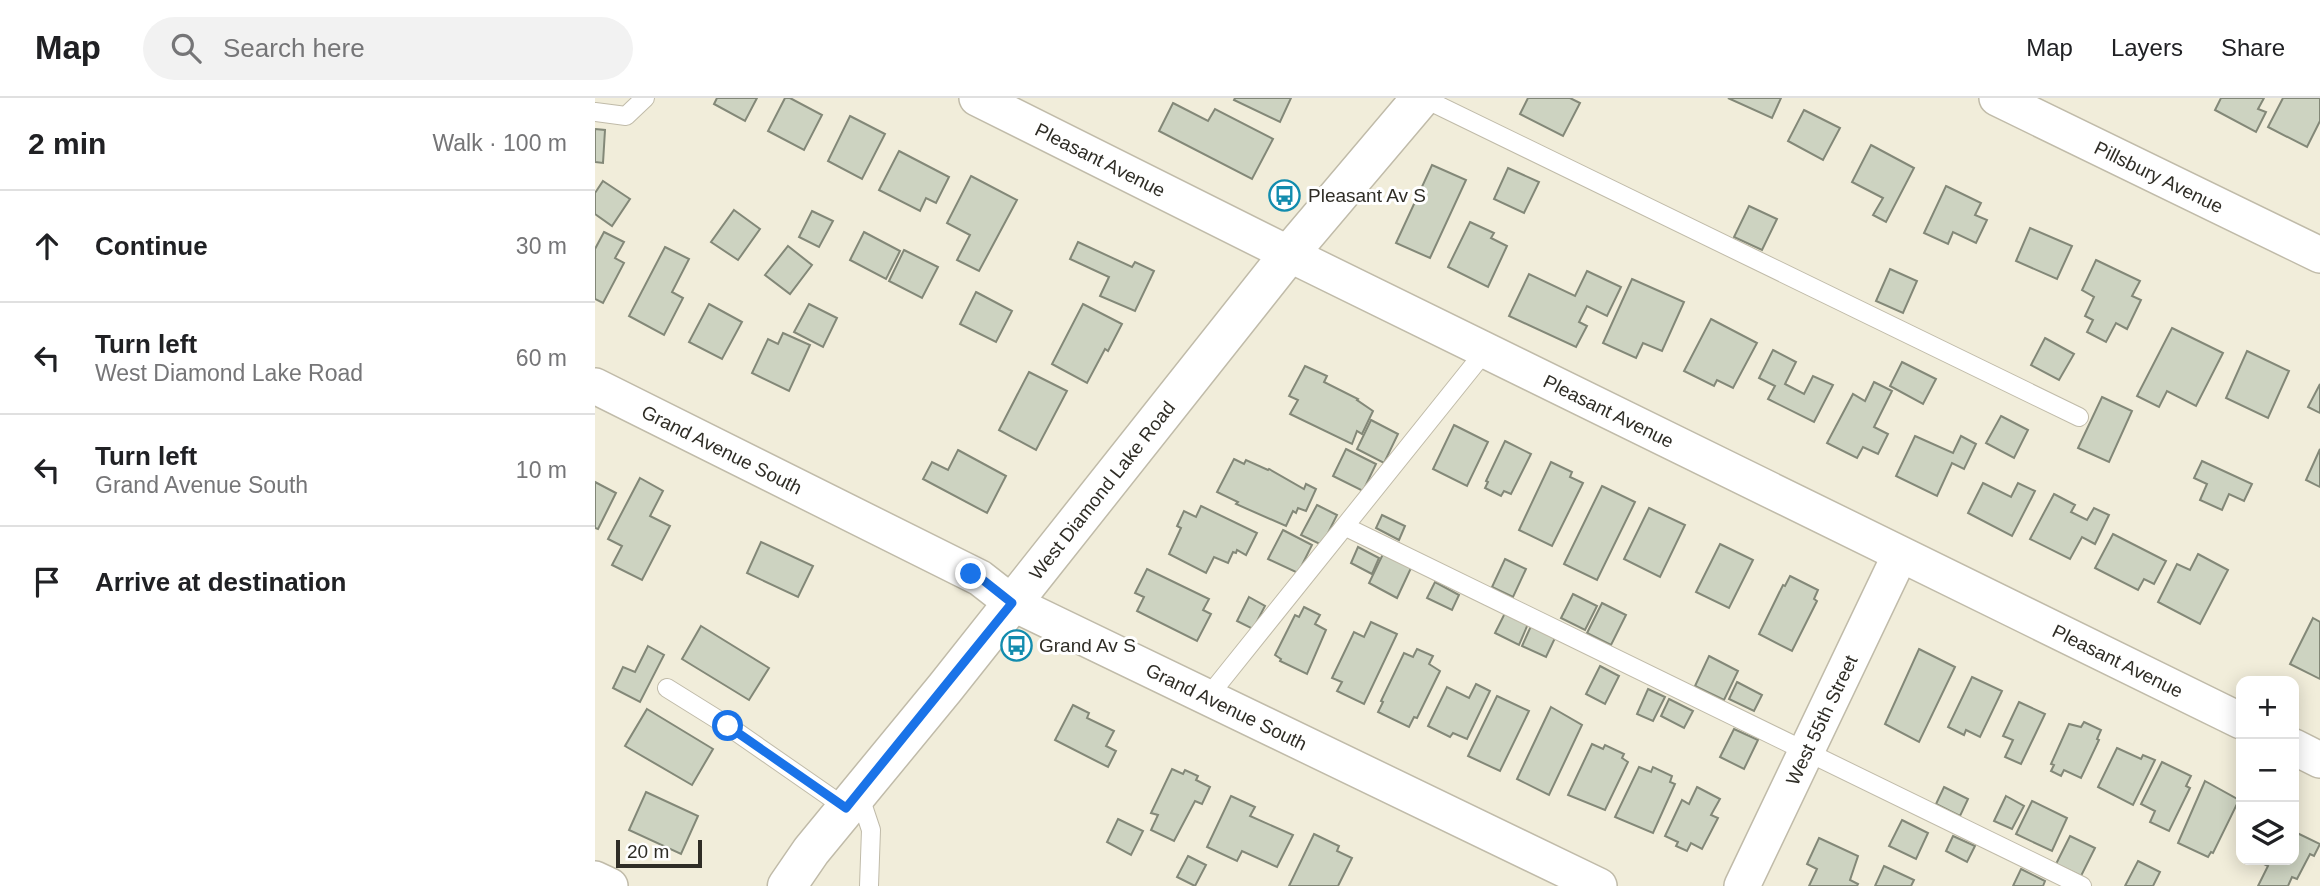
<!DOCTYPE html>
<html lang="en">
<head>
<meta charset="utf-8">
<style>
	body { margin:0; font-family:Helvetica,sans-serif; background:#f2f2f2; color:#202124 }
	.controls { position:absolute; right:21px; bottom:21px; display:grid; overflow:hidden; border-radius:14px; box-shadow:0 4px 18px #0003 }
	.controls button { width:63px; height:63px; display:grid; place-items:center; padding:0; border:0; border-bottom:2px solid #e0e0e0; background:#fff; color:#202124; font:35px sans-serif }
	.scale { position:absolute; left:21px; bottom:18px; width:86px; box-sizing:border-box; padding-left:7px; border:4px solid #2f2d26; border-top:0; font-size:19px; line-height:24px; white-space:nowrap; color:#2f2d26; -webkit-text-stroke:5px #fff; paint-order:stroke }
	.stop { position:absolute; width:21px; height:21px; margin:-16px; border:5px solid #1a73e8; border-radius:50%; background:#fff }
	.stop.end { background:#1a73e8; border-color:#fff; box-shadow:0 2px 7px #0008 }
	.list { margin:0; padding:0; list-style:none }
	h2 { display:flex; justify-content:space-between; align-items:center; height:91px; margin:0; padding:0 28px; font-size:30px }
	h2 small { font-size:23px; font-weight:400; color:#757577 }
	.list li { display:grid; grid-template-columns:46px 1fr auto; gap:21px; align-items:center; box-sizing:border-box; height:112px; padding:0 28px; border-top:2px solid #e0e0e0 }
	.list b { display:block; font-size:26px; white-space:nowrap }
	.list p { margin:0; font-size:23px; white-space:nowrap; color:#757577 }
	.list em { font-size:23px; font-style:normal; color:#757577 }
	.icon { flex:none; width:38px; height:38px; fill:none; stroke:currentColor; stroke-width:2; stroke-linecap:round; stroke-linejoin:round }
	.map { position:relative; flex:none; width:1725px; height:788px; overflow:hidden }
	header { display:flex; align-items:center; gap:42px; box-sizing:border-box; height:98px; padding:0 35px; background:#fff; border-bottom:2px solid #e0e0e0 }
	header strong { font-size:33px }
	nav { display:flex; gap:38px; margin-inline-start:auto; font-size:24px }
	.search { width:490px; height:63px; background:#f2f2f2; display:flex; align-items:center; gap:18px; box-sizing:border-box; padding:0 24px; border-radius:38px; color:#757577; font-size:26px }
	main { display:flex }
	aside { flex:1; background:#fff }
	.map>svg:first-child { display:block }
	.building { fill:#cdd3c1; stroke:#838878; stroke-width:2 }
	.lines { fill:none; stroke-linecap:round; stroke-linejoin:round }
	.service-casing { stroke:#c0bba9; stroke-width:20 }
	.minor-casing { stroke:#c0bba9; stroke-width:38 }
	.tertiary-casing { stroke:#c0bba9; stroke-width:41 }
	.service { stroke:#fff; stroke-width:18 }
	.minor { stroke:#fff; stroke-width:35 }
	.tertiary { stroke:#fff; stroke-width:38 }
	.route { stroke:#1a73e8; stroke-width:9 }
	.labels { text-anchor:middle; stroke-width:6; stroke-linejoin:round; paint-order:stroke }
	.street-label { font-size:19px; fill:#2f2d26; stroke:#fff }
	.poi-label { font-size:19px; fill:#2f2d26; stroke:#fff; text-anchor:start }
</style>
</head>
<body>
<header>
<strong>Map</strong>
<div class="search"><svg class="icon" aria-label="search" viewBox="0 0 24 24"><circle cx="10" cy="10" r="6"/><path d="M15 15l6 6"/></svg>Search here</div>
<nav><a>Map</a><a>Layers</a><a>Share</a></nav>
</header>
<main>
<aside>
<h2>2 min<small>Walk · 100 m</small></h2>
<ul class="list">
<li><svg class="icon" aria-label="ahead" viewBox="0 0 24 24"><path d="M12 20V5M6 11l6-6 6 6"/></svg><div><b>Continue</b></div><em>30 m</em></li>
<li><svg class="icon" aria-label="left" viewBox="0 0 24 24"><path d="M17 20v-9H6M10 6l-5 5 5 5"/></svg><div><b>Turn left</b><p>West Diamond Lake Road</p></div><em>60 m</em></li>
<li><svg class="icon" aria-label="left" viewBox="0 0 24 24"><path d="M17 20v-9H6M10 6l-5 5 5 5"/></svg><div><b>Turn left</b><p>Grand Avenue South</p></div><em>10 m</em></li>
<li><svg class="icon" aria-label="arrive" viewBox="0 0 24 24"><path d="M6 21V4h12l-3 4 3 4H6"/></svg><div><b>Arrive at destination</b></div></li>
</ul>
</aside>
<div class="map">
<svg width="1725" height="788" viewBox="0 0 1725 788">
	<rect width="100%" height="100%" fill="#f1edda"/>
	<g class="building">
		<polygon points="122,0 162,0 150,23 119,6"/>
		<polygon points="190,0 195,0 227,17 209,52 173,33"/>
		<polygon points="640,0 696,0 685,24 639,2"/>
		<polygon points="933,0 975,0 985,5 968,38 925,16"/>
		<polygon points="1133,0 1186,0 1177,20"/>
		<polygon points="1626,0 1669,0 1663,11 1671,14 1661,34 1620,12"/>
		<polygon points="1688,0 1725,0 1725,23 1712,49 1673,29"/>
		<polygon points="578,5 613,23 620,11 678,41 657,81 564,33"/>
		<polygon points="1209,12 1245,30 1228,62 1193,43"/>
		<polygon points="255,18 290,36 267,81 233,63"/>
		<polygon points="0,31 10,32 8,65 0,64"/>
		<polygon points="1276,47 1319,70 1291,124 1278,117 1288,100 1257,84"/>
		<polygon points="304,53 354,79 341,105 331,100 325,113 284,92"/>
		<polygon points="837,67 871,82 835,160 801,145"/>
		<polygon points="913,70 944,84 929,115 899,101"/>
		<polygon points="376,78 422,102 384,173 362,162 375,137 352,125"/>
		<polygon points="8,83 35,101 17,128 0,116 0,95"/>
		<polygon points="1351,88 1386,105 1380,117 1392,122 1381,145 1358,134 1353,146 1329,135"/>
		<polygon points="1154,108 1182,121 1167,152 1139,139"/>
		<polygon points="139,112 165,131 143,162 116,144"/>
		<polygon points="217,113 238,123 224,149 204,139"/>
		<polygon points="875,124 899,135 896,140 912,148 893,189 853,169"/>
		<polygon points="1435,130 1477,148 1462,181 1421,163"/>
		<polygon points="9,134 29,144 20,160 29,165 8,205 0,201 0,151"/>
		<polygon points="269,134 305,153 291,181 255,162"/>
		<polygon points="483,144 537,169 540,164 559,173 540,213 505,198 514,179 475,161"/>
		<polygon points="193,148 217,167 195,196 170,177"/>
		<polygon points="70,149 94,161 77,194 88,200 69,237 34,218"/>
		<polygon points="309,152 343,169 327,200 294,183"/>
		<polygon points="1501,162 1545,183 1537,198 1546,202 1532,231 1521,225 1511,244 1492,234 1498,222 1490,218 1499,199 1487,192"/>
		<polygon points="1295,171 1322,183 1308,215 1281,203"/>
		<polygon points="992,173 1026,189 1012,218 992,208 984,224 992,228 981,249 914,218 934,176 980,198"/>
		<polygon points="1037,181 1089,204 1067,253 1048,245 1041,260 1008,245"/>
		<polygon points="381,194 417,213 401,244 365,226"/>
		<polygon points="114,206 147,224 127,261 94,244"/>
		<polygon points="214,206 242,220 228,249 199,234"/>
		<polygon points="488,206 527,226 513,253 510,251 492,285 457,266"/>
		<polygon points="1116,221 1162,245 1138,290 1122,282 1119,288 1089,273"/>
		<polygon points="1577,230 1628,255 1601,308 1572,293 1564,309 1542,298"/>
		<polygon points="188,235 215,247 194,293 157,275 173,241 183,246"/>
		<polygon points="1450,240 1479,256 1464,282 1436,267"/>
		<polygon points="1178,252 1201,264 1190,286 1209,296 1218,278 1238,287 1219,324 1173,301 1180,288 1164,280"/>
		<polygon points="1652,253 1694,273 1673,320 1631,300"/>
		<polygon points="1307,264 1341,281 1328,306 1295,288"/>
		<polygon points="710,268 732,278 729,284 763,301 762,302 778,313 767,336 762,333 757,346 695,316 703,302 694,298"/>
		<polygon points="434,274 472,293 441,352 404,332"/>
		<polygon points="1279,284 1297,293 1279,329 1293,336 1283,356 1268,349 1262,360 1232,345 1258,296 1270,303"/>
		<polygon points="1725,286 1725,315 1713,309"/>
		<polygon points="1507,299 1537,313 1514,364 1483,350"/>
		<polygon points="1406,318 1433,332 1419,360 1391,345"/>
		<polygon points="776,322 803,336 789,365 762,351"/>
		<polygon points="859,327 893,344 872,388 838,371"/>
		<polygon points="1320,338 1358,355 1366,338 1381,346 1369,371 1357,365 1342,398 1301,378"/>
		<polygon points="910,343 936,356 916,396 909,393 906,398 890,390 893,384 891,383"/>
		<polygon points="751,351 781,366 768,393 738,378"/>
		<polygon points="1725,351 1725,389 1711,382"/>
		<polygon points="363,352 411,378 392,415 328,381 337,364 353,372"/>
		<polygon points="639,361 649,366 651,362 673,372 674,371 709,391 711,386 721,391 711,413 703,410 701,415 698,413 691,428 641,406 643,404 622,394"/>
		<polygon points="1607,363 1657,386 1649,403 1634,396 1627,412 1605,402 1612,386 1599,380"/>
		<polygon points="956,364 977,374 975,379 988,385 957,448 924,432"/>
		<polygon points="45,380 68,393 55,418 75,428 47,482 17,467 27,448 13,441"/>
		<polygon points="0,384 21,395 3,431 0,430"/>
		<polygon points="1388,385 1416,399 1423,385 1440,393 1417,438 1373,415"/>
		<polygon points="1007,388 1040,404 1002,482 969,466"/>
		<polygon points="1459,396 1480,407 1476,414 1492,422 1499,410 1514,417 1500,446 1487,439 1475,461 1435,441"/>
		<polygon points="722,407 742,417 727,447 706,437"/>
		<polygon points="606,408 662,435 651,457 642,452 641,455 638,454 633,465 619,459 611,475 574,456 586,430 582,428 589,413 601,419"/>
		<polygon points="1054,410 1090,427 1065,479 1029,461"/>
		<polygon points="787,417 810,428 804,442 781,430"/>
		<polygon points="688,432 717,447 703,475 673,461"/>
		<polygon points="1518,436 1571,463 1559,486 1549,481 1543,492 1500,470"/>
		<polygon points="166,444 218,468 203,499 152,475"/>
		<polygon points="1125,446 1158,462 1134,510 1101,494"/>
		<polygon points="763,449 784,460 777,476 756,465"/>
		<polygon points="788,456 816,470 802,500 774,485"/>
		<polygon points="1603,456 1633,472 1605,526 1563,504 1582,466 1595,472"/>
		<polygon points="910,461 931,471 918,499 897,489"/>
		<polygon points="552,471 614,501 608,512 616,516 602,543 542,513 549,499 540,495"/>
		<polygon points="1195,478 1223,492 1219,501 1222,503 1197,553 1164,536 1188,487 1190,488"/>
		<polygon points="840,484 864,497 857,512 832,500"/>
		<polygon points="978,496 1002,508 990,532 966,520"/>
		<polygon points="654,499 670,508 658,531 642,523"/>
		<polygon points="1007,505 1031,517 1016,547 992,535"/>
		<polygon points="709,509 725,517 720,526 731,532 712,576 685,563 686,561 680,557 700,517 704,519"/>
		<polygon points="910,515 933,526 924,547 900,535"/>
		<polygon points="1718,520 1725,524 1725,581 1695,566"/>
		<polygon points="776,524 802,536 769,606 742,593 747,584 737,580 759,534 769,539"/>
		<polygon points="106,528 174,570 154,602 87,561"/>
		<polygon points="936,528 960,540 951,559 927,548"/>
		<polygon points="53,548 69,557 45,604 18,590 28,569 40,574"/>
		<polygon points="822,551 838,558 834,566 845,573 822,620 819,619 814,629 783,614 788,604 786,603 809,555 818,559"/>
		<polygon points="1324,551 1360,569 1324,644 1290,626"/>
		<polygon points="1114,558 1143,573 1129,602 1100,588"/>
		<polygon points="1005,568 1024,578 1010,606 991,596"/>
		<polygon points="1377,579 1407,593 1385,639 1371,632 1369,637 1353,629"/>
		<polygon points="1142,584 1167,597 1159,613 1134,601"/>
		<polygon points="881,586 895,593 872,641 858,635 855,639 833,628 852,589 874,600"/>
		<polygon points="1053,591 1070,599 1058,623 1042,616"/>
		<polygon points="902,598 934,613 905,673 873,658"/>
		<polygon points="1074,601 1098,613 1089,630 1066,618"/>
		<polygon points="1424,604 1450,616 1426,666 1410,659 1418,642 1408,638"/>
		<polygon points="478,607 494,615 492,620 519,633 511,648 521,653 513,669 460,642"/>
		<polygon points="956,609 987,627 954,697 922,681"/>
		<polygon points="52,611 118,651 97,687 30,648"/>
		<polygon points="1489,624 1506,632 1502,641 1504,642 1486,680 1469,672 1466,678 1456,673 1459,667 1456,666 1474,626 1486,629"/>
		<polygon points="1139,631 1163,642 1149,671 1125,659"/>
		<polygon points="997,646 1008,651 1010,647 1029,656 1027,660 1033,664 1010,712 973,697"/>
		<polygon points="1522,650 1546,661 1548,657 1560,662 1538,707 1503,689"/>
		<polygon points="1567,664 1596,678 1591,688 1595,690 1574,733 1555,724 1560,713 1546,706"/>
		<polygon points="1044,669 1056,674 1058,669 1077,678 1075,684 1080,686 1058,735 1020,719"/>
		<polygon points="577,671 588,676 590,672 603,678 601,682 615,689 607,706 600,703 579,743 556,732 563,717 556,715"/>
		<polygon points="1610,683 1644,702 1618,755 1616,754 1613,759 1583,745"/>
		<polygon points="1102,689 1125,701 1116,717 1123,720 1107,751 1096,745 1092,753 1081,748 1083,744 1070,738 1087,702 1094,706"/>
		<polygon points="1349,689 1373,701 1365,718 1341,706"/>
		<polygon points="51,694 103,718 86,756 34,732"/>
		<polygon points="636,698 660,709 655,718 698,737 682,769 647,753 642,763 612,749"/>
		<polygon points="1411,698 1429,708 1417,731 1399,723"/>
		<polygon points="1437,703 1472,720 1457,753 1421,736"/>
		<polygon points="523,721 548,733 536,757 512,744"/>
		<polygon points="1307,722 1333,735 1321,761 1294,748"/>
		<polygon points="1700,734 1725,746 1719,758 1715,756 1702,781 1697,779 1693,788 1663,788 1673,768 1661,762 1699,762"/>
		<polygon points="719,736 744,748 742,753 757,760 743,788 694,788"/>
		<polygon points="1358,738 1380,748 1372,764 1351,753"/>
		<polygon points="1475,738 1500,750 1486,778 1461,766"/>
		<polygon points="1224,740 1263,758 1255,782 1263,786 1262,788 1214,788 1222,771 1212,766"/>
		<polygon points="593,758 611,767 600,788 582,779"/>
		<polygon points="1543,763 1565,774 1558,788 1530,788"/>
		<polygon points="1289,768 1319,782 1316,788 1280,788"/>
		<polygon points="1426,771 1450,783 1448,788 1418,788"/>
	</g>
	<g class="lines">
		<defs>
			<g id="service">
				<polyline points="828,0 1484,319"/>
				<polyline points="0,14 31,18 50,0"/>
				<polyline points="751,429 1487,788"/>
				<polyline points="72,590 133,628 251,710"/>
				<polyline points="612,600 891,252"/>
				<polyline points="264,696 276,732 274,788"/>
			</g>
			<g id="minor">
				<path id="s1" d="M382 0 694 156 1646 623"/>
				<path id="s2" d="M1402 0 1725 157"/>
				<path id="s3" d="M0 288 385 480 417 505 1004 788"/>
				<polyline points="1699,649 1725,662"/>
				<polyline points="0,781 15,788"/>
				<path id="s4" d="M1147 788 1305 457"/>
			</g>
			<g id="tertiary">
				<path id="s5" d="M192 788 216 753 350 590 694 156 826 0"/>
			</g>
		</defs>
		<use href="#service" class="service-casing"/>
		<use href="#minor" class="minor-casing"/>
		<use href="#tertiary" class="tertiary-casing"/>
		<use href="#service" class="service"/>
		<use href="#minor" class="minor"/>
		<use href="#tertiary" class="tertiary"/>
	</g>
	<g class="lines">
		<polyline class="route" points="133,628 251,710 417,505 388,482 376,476"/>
	</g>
	<defs>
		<symbol id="bus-ring" viewBox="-11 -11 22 22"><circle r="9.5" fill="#fff" stroke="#128cae" stroke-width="1.5"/><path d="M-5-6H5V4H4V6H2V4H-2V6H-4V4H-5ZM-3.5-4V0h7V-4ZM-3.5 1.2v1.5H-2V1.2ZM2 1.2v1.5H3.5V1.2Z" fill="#128cae"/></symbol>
	</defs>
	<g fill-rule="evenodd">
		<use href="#bus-ring" x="672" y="80" width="35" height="35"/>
		<use href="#bus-ring" x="404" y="530" width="35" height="35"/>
	</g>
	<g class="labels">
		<g class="street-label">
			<text dy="7" stroke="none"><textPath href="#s1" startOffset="138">Pleasant Avenue</textPath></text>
			<text dy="7" stroke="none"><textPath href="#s2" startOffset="180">Pillsbury Avenue</textPath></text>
			<text dy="7" stroke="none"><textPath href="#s1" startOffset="705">Pleasant Avenue</textPath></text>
			<text dy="7" stroke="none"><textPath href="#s3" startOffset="142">Grand Avenue South</textPath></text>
			<text dy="7" stroke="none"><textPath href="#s5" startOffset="506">West Diamond Lake Road</textPath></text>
			<text dy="7" stroke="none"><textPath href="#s1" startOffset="1272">Pleasant Avenue</textPath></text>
			<text dy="7" stroke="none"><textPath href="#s3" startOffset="709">Grand Avenue South</textPath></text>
			<text dy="7" stroke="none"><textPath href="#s4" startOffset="184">West 55th Street</textPath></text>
		</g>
		<g class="poi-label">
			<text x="713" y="104">Pleasant Av S</text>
			<text x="444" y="554">Grand Av S</text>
		</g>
	</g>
</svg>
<div class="controls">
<button>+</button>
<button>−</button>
<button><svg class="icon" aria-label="layers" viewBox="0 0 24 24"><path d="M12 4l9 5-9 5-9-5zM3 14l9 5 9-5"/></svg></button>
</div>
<div class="scale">20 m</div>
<div class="stop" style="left:133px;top:628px"></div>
<div class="stop end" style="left:376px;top:476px"></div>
</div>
</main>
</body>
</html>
